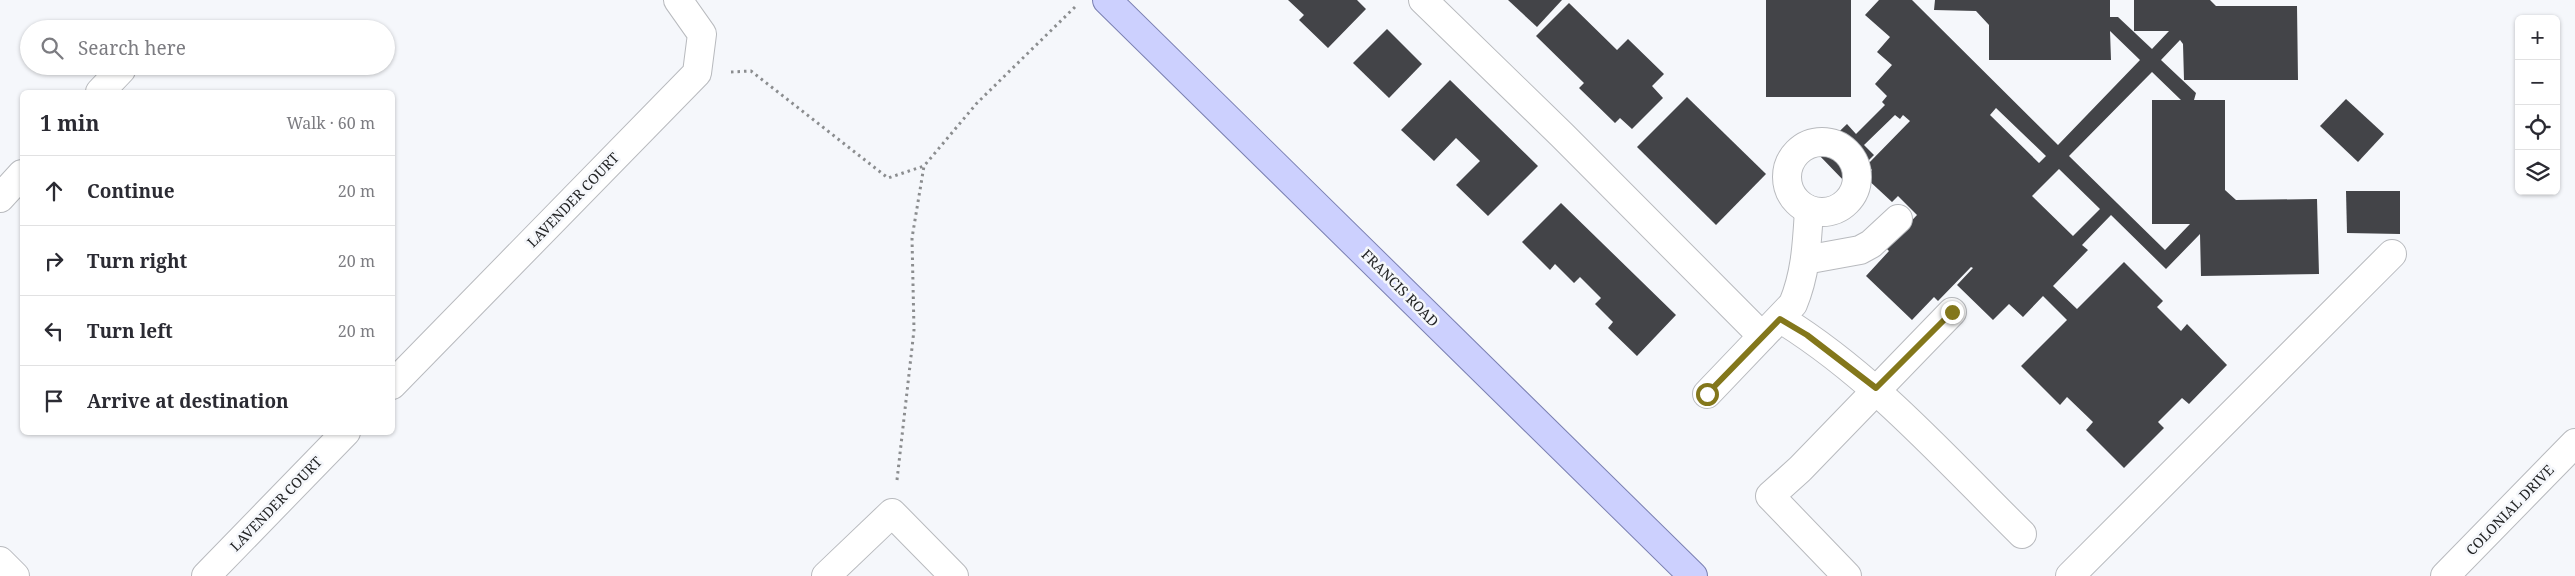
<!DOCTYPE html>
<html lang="en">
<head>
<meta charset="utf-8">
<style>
	body { margin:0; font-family:"Noto Serif",serif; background:#f2f2f3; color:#2b2b33 }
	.controls { position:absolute; right:15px; top:15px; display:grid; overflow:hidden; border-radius:8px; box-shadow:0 1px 4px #0004 }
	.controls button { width:45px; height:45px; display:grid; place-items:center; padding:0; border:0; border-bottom:1px solid #e1e1e2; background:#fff; color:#2b2b33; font:25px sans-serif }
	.stop { position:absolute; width:15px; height:15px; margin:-11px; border:4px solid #83771b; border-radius:50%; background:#fff }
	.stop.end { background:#83771b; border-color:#fff; box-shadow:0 1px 5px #0008 }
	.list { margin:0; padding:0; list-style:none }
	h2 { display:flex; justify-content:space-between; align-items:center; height:65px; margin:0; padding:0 20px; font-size:21px }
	h2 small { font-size:16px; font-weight:400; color:#7c7c81 }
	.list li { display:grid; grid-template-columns:32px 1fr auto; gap:15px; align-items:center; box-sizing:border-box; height:70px; padding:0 20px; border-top:1px solid #e1e1e2 }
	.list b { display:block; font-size:19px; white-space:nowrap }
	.list em { font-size:16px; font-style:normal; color:#7c7c81 }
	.icon { flex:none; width:28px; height:28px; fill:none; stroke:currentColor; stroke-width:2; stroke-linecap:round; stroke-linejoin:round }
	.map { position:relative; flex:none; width:2575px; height:576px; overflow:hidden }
	.search { position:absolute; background:#fff; box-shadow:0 1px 4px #0004; left:20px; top:20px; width:375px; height:55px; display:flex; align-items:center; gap:12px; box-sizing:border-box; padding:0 18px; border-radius:28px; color:#7c7c81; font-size:19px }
	.panel { position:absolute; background:#fff; box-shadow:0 1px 4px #0004; left:20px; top:90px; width:375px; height:345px; border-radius:8px }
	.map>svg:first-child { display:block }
	.building { fill:#434448; fill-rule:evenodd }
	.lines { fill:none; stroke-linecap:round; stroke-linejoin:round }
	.minor-casing { stroke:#b8babe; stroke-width:30 }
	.major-casing { stroke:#7b80b2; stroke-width:30 }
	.path { stroke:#8b8d8f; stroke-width:3; stroke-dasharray:2.5 4; stroke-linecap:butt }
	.minor { stroke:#fff; stroke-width:28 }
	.major { stroke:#ccd0fe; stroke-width:28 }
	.route { stroke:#83771b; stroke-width:6 }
	.labels { text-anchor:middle; stroke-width:5; stroke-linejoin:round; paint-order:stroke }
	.street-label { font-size:14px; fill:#232425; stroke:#f5f7fb }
</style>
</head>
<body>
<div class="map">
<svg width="2575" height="576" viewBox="0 0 2575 576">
	<rect width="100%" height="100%" fill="#f5f7fb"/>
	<g class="building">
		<polygon points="1288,0 1357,0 1366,9 1328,48 1299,20 1304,15"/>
		<polygon points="1508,0 1562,0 1537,27"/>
		<rect x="1766" y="0" width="85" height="97"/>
		<path d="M1879 0H1912L2058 145 2140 60 2110 31 2111 60H1989V25L1976 11 1934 10 1935 0H2110V17H2118L2152 49 2169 31H2134V0H2210L2216 6H2297L2298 80H2184L2183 44 2180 40 2161 60 2196 93 2194 100H2225V190L2236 200 2317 199 2319 274 2201 276 2200 234 2166 269 2111 215 2082 245 2088 250 2053 286 2077 309 2124 262 2163 301 2157 307 2181 331 2187 324 2227 365 2189 404 2182 398 2158 422 2164 428 2124 468 2086 430 2093 422 2067 397 2060 405 2021 366 2067 320 2043 296 2023 317 2009 304 1993 320 1957 285 1973 268 1971 267 1938 301 1934 297 1912 320 1866 276 1889 251 1886 248 1917 215 1898 196 1892 202 1865 177 1872 170 1867 165 1910 121 1903 115 1900 119 1895 115 1864 145 1874 155 1846 183 1817 153 1847 124 1856 134 1885 105 1882 102 1887 96 1875 84 1892 65 1877 52 1890 37 1865 15ZM2152 72 2181 100H2152V224H2190L2165 250 2069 156ZM1996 108 2046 156 2039 163 1990 115ZM2059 169 2100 209 2073 236 2032 196Z"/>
		<polygon points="1569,3 1617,50 1628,39 1664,74 1652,86 1663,98 1632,129 1620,118 1615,123 1579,88 1584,83 1536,36"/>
		<polygon points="1387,29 1422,64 1389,98 1353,63"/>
		<polygon points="1450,80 1538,166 1488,216 1456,185 1480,161 1456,138 1434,161 1401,130"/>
		<polygon points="1687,97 1766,174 1716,225 1637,147"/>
		<polygon points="2346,99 2384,134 2358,162 2320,126"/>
		<polygon points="2346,191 2400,191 2400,234 2347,233"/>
		<polygon points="1561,203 1676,315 1637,356 1608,328 1613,322 1595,304 1601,298 1580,277 1574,283 1555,264 1550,270 1522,242"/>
	</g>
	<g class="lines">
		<defs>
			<g id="minor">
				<polyline points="1423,0 1562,135 1762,336"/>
				<polyline points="100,92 121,70"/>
				<circle cx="1822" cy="177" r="35"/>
				<polyline points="0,198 22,174"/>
				<polyline points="1805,260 1860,250 1871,244 1898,219"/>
				<path d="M1781 319C1873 376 1945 458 2022 534"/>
				<polyline points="392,385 697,73 702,34 678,0"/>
				<path d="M1707 394 1793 304C1806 273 1807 242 1809 210"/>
				<polyline points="0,561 15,576"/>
				<polyline points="206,576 346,432"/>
				<polyline points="826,576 892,513 954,576"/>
				<polyline points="1847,576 1770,496 1800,469 1952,312"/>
				<polyline points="2070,576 2392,254"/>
				<polyline points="2445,576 2575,443"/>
			</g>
			<polyline id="major" points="1107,0 1693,576"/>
		</defs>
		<use href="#minor" class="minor-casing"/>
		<use href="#major" class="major-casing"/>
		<g class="path">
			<polyline points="731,72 751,71 888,178 924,166"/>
			<polyline points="897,480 914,330 912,238 924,166 977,103 1076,6"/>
		</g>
		<use href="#minor" class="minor"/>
		<use href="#major" class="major"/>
	</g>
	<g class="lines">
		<polyline class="route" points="1707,394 1780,319 1807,335 1876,388 1952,312"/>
	</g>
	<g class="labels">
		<g class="street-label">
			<text transform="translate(573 200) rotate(-46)" y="5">LAVENDER COURT</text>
			<text transform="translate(1400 288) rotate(45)" y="5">FRANCIS ROAD</text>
			<text transform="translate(276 504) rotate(-46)" y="5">LAVENDER COURT</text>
			<text transform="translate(2510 510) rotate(-46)" y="5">COLONIAL DRIVE</text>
		</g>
	</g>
</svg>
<div class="controls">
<button>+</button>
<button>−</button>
<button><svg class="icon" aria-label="locate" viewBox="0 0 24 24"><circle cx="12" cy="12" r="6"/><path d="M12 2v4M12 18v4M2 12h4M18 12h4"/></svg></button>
<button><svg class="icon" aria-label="layers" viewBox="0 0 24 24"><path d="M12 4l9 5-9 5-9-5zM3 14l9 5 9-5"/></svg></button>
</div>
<div class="stop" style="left:1707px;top:394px"></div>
<div class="stop end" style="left:1952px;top:312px"></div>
<div class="search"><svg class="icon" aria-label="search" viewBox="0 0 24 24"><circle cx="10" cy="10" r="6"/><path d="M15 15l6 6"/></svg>Search here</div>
<section class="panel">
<h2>1 min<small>Walk · 60 m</small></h2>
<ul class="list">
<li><svg class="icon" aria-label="ahead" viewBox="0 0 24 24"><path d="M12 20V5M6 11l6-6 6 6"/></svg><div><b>Continue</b></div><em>20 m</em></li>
<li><svg class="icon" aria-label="right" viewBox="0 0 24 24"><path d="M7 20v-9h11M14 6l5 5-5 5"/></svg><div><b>Turn right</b></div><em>20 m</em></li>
<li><svg class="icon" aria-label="left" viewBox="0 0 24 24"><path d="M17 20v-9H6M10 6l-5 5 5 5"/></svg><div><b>Turn left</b></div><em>20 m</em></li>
<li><svg class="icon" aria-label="arrive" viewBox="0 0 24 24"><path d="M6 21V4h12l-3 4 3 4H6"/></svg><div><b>Arrive at destination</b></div></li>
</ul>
</section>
</div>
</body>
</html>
